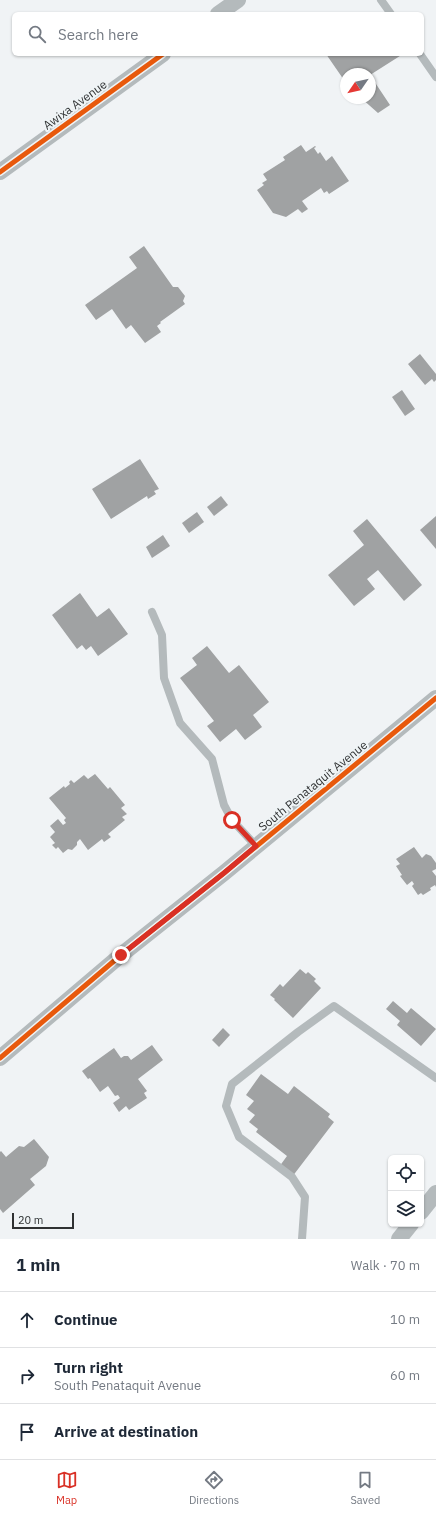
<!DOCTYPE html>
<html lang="en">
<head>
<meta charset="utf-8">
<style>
	body { margin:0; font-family:"IBM Plex Sans",sans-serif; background:#f6f6f7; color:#1f2937 }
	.controls { position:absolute; right:12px; bottom:12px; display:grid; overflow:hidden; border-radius:6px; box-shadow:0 1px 3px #0004 }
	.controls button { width:36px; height:36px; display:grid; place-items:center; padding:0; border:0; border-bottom:1px solid #e0e1e3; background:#fff; color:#1f2937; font:20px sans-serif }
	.compass { position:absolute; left:340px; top:68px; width:36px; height:36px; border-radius:50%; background:#fff; box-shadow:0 1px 3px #0004; rotate:236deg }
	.scale { position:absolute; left:12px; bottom:10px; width:62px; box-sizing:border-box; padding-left:4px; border:2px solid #2f3132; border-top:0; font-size:11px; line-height:14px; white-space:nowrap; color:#2f3132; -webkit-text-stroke:3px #eff4f6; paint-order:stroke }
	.stop { position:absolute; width:12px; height:12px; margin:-9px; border:3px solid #d93025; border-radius:50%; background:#fff }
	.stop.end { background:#d93025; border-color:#fff; box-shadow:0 1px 4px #0008 }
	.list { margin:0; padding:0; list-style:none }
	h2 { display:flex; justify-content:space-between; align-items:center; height:52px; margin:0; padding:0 16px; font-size:17px }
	h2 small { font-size:13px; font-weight:400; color:#747a83 }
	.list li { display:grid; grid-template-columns:26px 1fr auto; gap:12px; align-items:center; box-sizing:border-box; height:56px; padding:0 16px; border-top:1px solid #e0e1e3 }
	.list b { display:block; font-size:15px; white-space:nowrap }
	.list p { margin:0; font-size:13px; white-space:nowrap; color:#747a83 }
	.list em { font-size:13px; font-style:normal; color:#747a83 }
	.icon { flex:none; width:22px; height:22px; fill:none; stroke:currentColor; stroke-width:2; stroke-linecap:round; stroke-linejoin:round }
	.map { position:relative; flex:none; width:436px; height:1239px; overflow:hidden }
	.search { position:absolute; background:#fff; box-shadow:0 1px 3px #0004; left:12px; right:12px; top:12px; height:44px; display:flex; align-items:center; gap:10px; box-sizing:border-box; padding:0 14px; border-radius:6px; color:#747a83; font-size:15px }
	.sheet { height:220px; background:#fff }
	nav { display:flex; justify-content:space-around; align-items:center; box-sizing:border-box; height:56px; border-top:1px solid #e0e1e3; background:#fff; font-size:11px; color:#747a83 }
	nav a { display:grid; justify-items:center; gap:2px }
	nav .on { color:#d93025 }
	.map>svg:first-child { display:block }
	.building { fill:#a0a2a3 }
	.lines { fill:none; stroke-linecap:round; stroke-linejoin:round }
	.service { stroke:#b4babc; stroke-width:8 }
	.minor { stroke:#b4babc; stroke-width:16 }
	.cycleway-casing { stroke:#eff4f6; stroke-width:8 }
	.cycleway { stroke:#e8590c; stroke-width:5 }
	.route { stroke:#d93025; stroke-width:5 }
	.labels { text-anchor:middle; stroke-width:4; stroke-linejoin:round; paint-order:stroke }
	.street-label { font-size:12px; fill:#2f3132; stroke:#eff4f6 }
</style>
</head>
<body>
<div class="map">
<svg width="436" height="1239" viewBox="0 0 436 1239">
	<rect width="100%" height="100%" fill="#f0f3f5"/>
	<g class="building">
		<polygon points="326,54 403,54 370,75 390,105 378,113 361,98 370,98 370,74 346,74 346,83"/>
		<polygon points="301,145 306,152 315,146 316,147 314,148 318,154 320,152 326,161 332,156 349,181 329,194 327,191 324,193 321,188 302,201 308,209 302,213 298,209 286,217 273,213 257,190 264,185 262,183 267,180 263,174 285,160 283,157"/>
		<polygon points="144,246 173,287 178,287 185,296 183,301 185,304 160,322 161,323 157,326 161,332 145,343 131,325 126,329 112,309 96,320 85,305 137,268 129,257"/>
		<polygon points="420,354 436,374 436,380 434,382 432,379 425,385 408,364"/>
		<polygon points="402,390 415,409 405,416 392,397"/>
		<polygon points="140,459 159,489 154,491 156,494 148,499 147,496 111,519 92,489"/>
		<polygon points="221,496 228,505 214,516 207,507"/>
		<polygon points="197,512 204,522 189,533 182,523"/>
		<polygon points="436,516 436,549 420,530"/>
		<polygon points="367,519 422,585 404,601 378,570 367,579 375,589 354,606 328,575 364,545 353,531"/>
		<polygon points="163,535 170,546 152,558 146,547"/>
		<polygon points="80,593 97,617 109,608 128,634 98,656 91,646 86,650 82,645 77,649 52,615"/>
		<polygon points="207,646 229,673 239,665 269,702 253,715 262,727 245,740 236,729 220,742 207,726 214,721 180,678 197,665 192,658"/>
		<polygon points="95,774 108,789 110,787 125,805 121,808 127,814 122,817 125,820 108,834 111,837 104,842 102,839 88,850 80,839 77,842 77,845 72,850 68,849 63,853 58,847 56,849 52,845 55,843 50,837 55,832 50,826 58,819 63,825 66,823 64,820 66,818 49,798 64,786 65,788 70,784 69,782 71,780 74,783 84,775 88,779"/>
		<polygon points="414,847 422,858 426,854 431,856 436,863 436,869 432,871 436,876 436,887 435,885 430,888 431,890 423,895 421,893 418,895 412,886 414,884 412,881 407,885 400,876 402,875 396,866 400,864 396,859"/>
		<polygon points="300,969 306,974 308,972 316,979 314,981 321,988 293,1018 274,1000 275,999 270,995 280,984 283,987"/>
		<polygon points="393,1001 407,1013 411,1008 436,1029 421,1046 397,1025 400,1021 386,1009"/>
		<polygon points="223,1028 230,1035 219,1047 212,1040"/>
		<polygon points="152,1045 163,1060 138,1079 147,1091 144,1093 147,1098 129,1110 126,1106 119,1112 113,1103 120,1098 118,1095 115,1096 108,1086 100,1092 90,1078 88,1079 82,1071 114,1048 121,1058 124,1056 128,1056 131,1060"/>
		<polygon points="261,1074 288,1094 294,1086 330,1114 328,1117 334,1122 292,1177 279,1167 287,1156 256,1132 258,1129 249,1122 255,1115 247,1109 254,1101 246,1095"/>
		<polygon points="34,1139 49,1157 46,1166 30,1179 35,1185 3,1213 0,1209 0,1152 1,1151 6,1157 19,1146 24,1147"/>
	</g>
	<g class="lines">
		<g class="service">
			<polyline points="381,0 391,14"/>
			<polyline points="420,54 436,77"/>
			<polyline points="152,612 162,635 164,678 180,723 212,759 224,805 232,820 256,846"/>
			<polyline points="302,1239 305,1197 292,1177 239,1137 226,1106 232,1084 298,1032 334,1006 436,1078"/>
		</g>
		<g class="minor">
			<polyline points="218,14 238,0"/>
			<polyline points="0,172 163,54"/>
			<polyline points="0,1058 121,955 224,873 436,698"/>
			<polyline points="421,1212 436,1193"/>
			<polyline points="399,1239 411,1224"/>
		</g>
		<defs>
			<g id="cycleway">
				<polyline points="0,172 163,54"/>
				<polyline points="0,1058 121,955 224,873 436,698"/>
			</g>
		</defs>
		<use href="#cycleway" class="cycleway-casing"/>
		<use href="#cycleway" class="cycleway"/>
	</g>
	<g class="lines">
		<polyline class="route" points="121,955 224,873 256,846 232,820"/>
	</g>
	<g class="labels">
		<g class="street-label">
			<text transform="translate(75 105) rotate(-36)" y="4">Awixa Avenue</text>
			<text transform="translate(313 786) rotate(-39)" y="4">South Penataquit Avenue</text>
		</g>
	</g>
</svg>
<div class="controls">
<button><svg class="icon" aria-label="locate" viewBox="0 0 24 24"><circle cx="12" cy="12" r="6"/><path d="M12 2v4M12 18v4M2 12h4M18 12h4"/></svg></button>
<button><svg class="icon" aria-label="layers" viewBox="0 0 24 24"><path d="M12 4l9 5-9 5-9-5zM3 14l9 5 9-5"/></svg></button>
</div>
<svg class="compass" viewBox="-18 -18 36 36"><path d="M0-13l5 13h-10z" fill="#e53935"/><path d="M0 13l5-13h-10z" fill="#747a83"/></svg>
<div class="scale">20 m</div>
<div class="stop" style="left:232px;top:820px"></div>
<div class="stop end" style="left:121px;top:955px"></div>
<div class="search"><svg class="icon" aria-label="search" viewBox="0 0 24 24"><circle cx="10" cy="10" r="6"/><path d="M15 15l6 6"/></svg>Search here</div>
</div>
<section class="sheet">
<h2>1 min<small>Walk · 70 m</small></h2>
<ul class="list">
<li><svg class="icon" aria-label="ahead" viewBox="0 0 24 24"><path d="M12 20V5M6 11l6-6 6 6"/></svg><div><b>Continue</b></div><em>10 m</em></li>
<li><svg class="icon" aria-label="right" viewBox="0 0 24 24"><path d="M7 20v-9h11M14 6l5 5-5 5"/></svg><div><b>Turn right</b><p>South Penataquit Avenue</p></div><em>60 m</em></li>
<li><svg class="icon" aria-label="arrive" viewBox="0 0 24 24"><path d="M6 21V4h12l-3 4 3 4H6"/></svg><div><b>Arrive at destination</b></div></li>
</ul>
</section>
<nav>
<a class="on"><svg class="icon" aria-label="map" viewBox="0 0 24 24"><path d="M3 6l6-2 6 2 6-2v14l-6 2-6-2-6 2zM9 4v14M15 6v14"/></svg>Map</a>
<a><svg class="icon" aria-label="directions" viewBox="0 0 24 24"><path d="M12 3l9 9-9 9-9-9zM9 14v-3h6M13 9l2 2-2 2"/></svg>Directions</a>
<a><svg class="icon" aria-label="saved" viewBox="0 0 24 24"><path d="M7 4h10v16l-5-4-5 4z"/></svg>Saved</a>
</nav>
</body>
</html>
